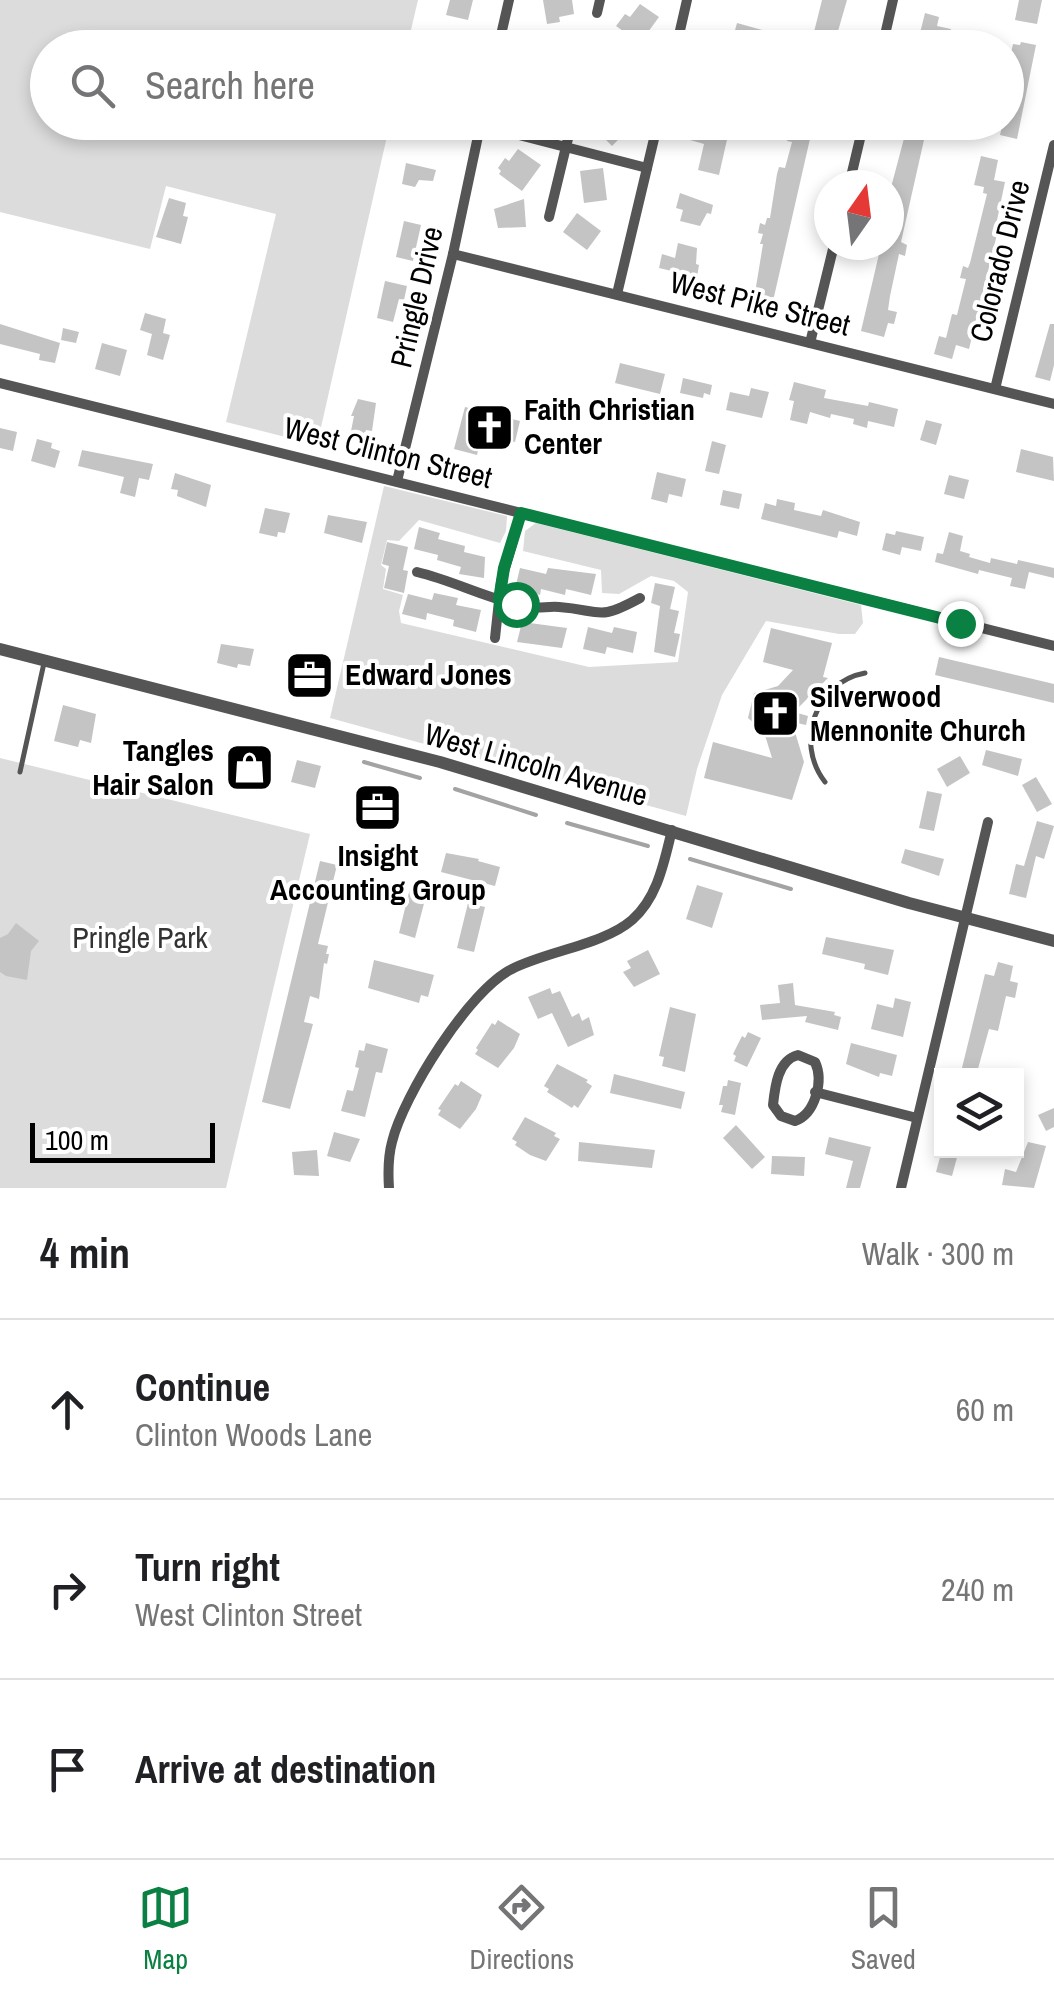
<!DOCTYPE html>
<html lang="en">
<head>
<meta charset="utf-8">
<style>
	body { margin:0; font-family:"Archivo Narrow",sans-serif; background:#f2f2f2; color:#202124 }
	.controls { position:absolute; right:30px; bottom:30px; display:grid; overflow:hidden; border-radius:0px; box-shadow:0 5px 15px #0003 }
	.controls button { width:90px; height:90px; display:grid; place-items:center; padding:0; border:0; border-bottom:2px solid #e0e0e0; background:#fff; color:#202124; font:50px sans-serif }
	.compass { position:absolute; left:814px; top:170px; width:90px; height:90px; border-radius:50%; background:#fff; box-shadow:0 5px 15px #0003; rotate:14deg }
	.scale { position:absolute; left:30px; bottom:25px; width:185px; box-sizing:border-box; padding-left:10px; border:5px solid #000; border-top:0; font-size:28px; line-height:35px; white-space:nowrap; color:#000; -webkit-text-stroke:8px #fff; paint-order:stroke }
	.stop { position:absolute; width:30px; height:30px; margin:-22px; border:8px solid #0b8043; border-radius:50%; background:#fff }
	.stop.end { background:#0b8043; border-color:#fff; box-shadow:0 2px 10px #0008 }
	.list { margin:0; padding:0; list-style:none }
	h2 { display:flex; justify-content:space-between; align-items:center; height:130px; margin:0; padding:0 40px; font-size:42px }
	h2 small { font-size:32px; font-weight:400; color:#757577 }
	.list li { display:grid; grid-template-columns:65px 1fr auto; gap:30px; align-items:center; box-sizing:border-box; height:180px; padding:0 40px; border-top:2px solid #e0e0e0 }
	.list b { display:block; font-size:38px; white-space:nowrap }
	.list p { margin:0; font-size:32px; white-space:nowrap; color:#757577 }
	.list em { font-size:32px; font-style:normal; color:#757577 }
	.icon { flex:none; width:55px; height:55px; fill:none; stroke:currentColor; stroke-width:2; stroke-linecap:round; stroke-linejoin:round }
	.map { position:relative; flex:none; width:1054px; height:1188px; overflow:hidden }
	.search { position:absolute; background:#fff; box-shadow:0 5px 15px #0003; left:30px; right:30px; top:30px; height:110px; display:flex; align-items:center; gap:25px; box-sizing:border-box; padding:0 35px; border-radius:55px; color:#757577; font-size:38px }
	.sheet { height:670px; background:#fff }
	nav { display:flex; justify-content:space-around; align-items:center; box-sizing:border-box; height:140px; border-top:2px solid #e0e0e0; background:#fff; font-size:28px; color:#757577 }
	nav a { display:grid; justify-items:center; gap:5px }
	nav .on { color:#0b8043 }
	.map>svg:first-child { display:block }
	.green { fill:#dcdcdc }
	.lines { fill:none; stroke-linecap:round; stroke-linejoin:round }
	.stream { stroke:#a3a3a3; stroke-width:4 }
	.building { fill:#c4c4c4 }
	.service { stroke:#555; stroke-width:5 }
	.minor { stroke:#555; stroke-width:10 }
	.tertiary { stroke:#555; stroke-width:12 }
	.route { stroke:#0b8043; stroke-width:12 }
	.labels { text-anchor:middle; stroke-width:8; stroke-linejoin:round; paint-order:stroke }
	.street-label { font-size:30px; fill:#000; stroke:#fff }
	.poi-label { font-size:30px; font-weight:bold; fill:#000; stroke:#fff; text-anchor:start }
	.park-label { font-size:30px; fill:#333; stroke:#fff }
</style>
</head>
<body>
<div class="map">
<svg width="1054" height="1188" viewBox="0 0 1054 1188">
	<rect width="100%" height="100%" fill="#fff"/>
	<g class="green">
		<polygon points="0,0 418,0 407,47 48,48 48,122 390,123 317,445 226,422 276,214 166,186 150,249 0,212"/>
		<polygon points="384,486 507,516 506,531 500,543 419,520 399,541 387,540 381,565 386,569 383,589 403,595 399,611 401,623 589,667 678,662 688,592 674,581 651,576 619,594 602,593 601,570 523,551 525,531 536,523 861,605 863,623 855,634 839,634 766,621 722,695 697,769 686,816 330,718"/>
		<polygon points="0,758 310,834 226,1188 0,1188"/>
	</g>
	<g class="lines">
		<g class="stream">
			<polyline points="364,762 420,778"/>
			<polyline points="455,789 536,815"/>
			<polyline points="567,823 648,846"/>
			<polyline points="690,859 791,889"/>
		</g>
	</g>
	<g class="building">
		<polygon points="450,0 473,0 468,20 446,15"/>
		<polygon points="543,0 572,0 574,14 559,17 560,22 547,24"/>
		<polygon points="822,0 847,0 836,38 825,35 822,48 810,48"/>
		<polygon points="1019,0 1042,0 1037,24 1015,20"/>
		<polygon points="640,4 659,17 640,43 616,26 625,14 630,17"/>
		<polygon points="925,13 939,17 937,26 951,29 946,48 925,48 926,35 920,33"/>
		<polygon points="737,23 766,31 761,48 730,48"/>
		<polygon points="545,30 569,48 532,48"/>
		<polygon points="1021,42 1036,45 1017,139 1000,135 1003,122 1006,122 1016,63 1009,62 1013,44 1020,45"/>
		<polygon points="430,122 445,122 441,139 426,136"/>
		<polygon points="588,122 622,122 629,129 612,146"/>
		<polygon points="694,122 731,122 719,175 698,170 704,144 690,140"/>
		<polygon points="792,122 811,122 809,130 812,130 771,310 753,305 763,244 760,244 763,234 758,233 760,223 765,225 767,218 770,218 777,174 779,167 785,168 792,142 787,141"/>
		<polygon points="907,127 926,131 901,242 907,245 905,256 899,254 890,296 888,310 897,312 894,324 888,323 884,337 861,331 879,254 858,249 859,245 889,245 889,195"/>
		<polygon points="518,149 541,165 522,191 499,174 501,171 498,168 505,158 509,161"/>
		<polygon points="981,156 998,160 994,180 1005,182 996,225 999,226 969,349 956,345 952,359 934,354 939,336 946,338 952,314 957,315 966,279 960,278 963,266 968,268 970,263 987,194 983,193 984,187 974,185"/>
		<polygon points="406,163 436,170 433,181 419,180 415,187 402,184"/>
		<polygon points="603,168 607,200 584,203 580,171"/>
		<polygon points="680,193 713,205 711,214 707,213 700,226 680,221 683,210 676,208"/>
		<polygon points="169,198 186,203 183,216 188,217 181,244 156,237"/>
		<polygon points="524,199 526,227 498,228 494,209"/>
		<polygon points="577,213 601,231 587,250 563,232"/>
		<polygon points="404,221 421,225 413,261 396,257"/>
		<polygon points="678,243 697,248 696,264 699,265 697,277 659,268 662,254 675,258"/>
		<polygon points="385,281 407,286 404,300 399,299 393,322 377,318"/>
		<polygon points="145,313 166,319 163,333 170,335 163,360 147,355 152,334 140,330"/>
		<polygon points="0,324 60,343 55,363 39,360 40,354 0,344"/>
		<polygon points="1050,324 1054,324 1054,365 1050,381 1035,377"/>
		<polygon points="63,328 79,332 76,343 61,340"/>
		<polygon points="102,343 127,350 120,376 95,369"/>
		<polygon points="620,363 665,374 660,394 615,383"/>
		<polygon points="683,378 712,385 710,395 704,393 703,398 680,393"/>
		<polygon points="794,382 826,390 824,398 868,406 869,402 898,409 894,427 868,421 867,428 853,424 854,419 831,414 830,418 810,412 807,424 790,420 794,401 789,400"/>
		<polygon points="751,388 769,392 762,418 726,410 730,392 749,396"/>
		<polygon points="358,399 376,403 372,431 366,430 365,434 351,431 354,416 351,416"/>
		<polygon points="465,407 520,421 515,442 482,434 477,455 454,449"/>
		<polygon points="926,420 942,424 936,445 920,440"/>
		<polygon points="0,428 17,432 13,451 0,448"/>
		<polygon points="37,439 52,443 51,448 60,451 55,468 31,461"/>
		<polygon points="712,441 726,445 719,474 705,471"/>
		<polygon points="1021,449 1053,457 1054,481 1016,472"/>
		<polygon points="82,450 153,464 149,480 139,478 135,497 120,493 124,477 78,466"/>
		<polygon points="657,472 686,479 682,497 669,494 667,503 651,499"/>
		<polygon points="175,473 211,485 206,507 177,496 178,490 171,489"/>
		<polygon points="949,475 969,480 964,499 944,494"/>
		<polygon points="723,490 742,494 739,509 720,505"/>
		<polygon points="777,499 795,503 794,510 821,516 823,510 860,522 857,536 839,531 837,538 761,519 765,503 776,506"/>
		<polygon points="265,508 290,513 285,533 278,532 277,537 259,533"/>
		<polygon points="328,515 367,522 362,543 324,533"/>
		<polygon points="419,527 440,533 438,539 465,546 464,552 485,557 484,578 459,574 461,567 437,560 438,555 414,549"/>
		<polygon points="896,531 924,537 921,551 902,547 900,555 882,550 886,533 895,535"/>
		<polygon points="949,532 963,536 960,551 970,554 969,557 990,563 991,558 1017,564 1018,560 1054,568 1054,578 1029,572 1025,589 1010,586 1012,578 979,570 978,574 935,562 937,553 943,554"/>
		<polygon points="387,542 408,547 403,570 408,571 404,593 384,588 389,566 382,564"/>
		<polygon points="520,568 546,574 548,568 596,574 591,595 566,589 565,595 541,589 540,595 515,589"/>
		<polygon points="655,583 675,587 670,609 679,611 674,633 680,634 675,657 654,652 660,606 651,603"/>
		<polygon points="434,593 458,598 456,605 481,610 476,632 453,626 454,620 427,613 426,620 402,614 408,594 432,600"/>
		<polygon points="522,622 567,628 562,648 517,642"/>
		<polygon points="588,627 612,633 614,627 637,632 633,653 607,647 605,654 583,649"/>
		<polygon points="771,628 832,643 823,677 828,678 794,712 808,716 806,725 792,722 804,762 792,800 704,778 713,742 772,758 764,732 748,718 754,693 778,686 793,670 763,662"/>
		<polygon points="221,644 254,649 250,666 238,664 237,668 217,663"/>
		<polygon points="301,655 330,663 323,693 294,685"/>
		<polygon points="939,657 1054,684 1054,703 935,675"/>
		<polygon points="63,705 96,714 91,743 80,740 78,747 54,741"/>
		<polygon points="244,746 266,752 257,788 235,783"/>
		<polygon points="986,750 1022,759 1018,776 982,765"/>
		<polygon points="960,756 970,773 947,787 937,769"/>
		<polygon points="297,760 321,766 315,788 291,782"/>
		<polygon points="1036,777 1052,804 1037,812 1022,785"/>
		<polygon points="363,787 401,798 393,826 380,822 378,827 369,825 370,820 355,815"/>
		<polygon points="927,791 942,794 934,831 919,828"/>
		<polygon points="1037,821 1054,826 1044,859 1036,856 1026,898 1009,894 1016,864 1024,866"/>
		<polygon points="905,849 944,859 939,876 901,863"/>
		<polygon points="446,853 479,859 478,861 500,867 495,886 441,872"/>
		<polygon points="320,861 337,865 318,944 328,946 326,954 329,954 327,964 324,963 319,999 310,996 304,1022 313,1024 290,1109 262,1102"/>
		<polygon points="697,885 723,893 712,928 686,919"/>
		<polygon points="410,888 427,892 415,938 399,933"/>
		<polygon points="468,903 485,907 474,952 457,948"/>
		<polygon points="16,923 39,941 31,951 27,980 6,976 0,972 0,938 8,934"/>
		<polygon points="826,937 894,950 888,975 864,969 865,964 822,954"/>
		<polygon points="648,950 660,974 634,987 623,972 631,968 627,961"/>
		<polygon points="374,960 434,975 428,997 421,995 419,1003 368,988"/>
		<polygon points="998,962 1013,966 1010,981 1018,983 1015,998 1006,996 998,1031 989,1029 976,1076 960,1076 985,974 994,976"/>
		<polygon points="793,983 795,1005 835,1012 834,1015 841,1017 838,1030 805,1022 807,1016 762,1020 760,1005 780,1003 778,985"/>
		<polygon points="550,988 552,994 560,991 572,1017 579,1013 582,1021 589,1017 594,1035 568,1047 552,1013 538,1019 528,997"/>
		<polygon points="895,998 911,1002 903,1037 871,1029 877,1004 893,1008"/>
		<polygon points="670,1007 696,1014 685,1072 662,1066 664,1057 659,1056"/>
		<polygon points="498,1020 520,1034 514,1048 498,1068 475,1054 478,1050 476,1048 492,1023 495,1025"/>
		<polygon points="748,1032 761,1038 747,1067 734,1061 736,1056 733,1054 742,1036 745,1038"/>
		<polygon points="366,1043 388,1049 382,1073 376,1072 365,1117 341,1111 347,1090 353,1091 359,1068 355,1067 359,1050 364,1051"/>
		<polygon points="851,1043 897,1055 892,1076 880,1073 879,1077 846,1064"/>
		<polygon points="557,1064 588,1080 586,1082 592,1086 578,1108 574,1105 572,1108 547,1092 549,1089 544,1086"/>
		<polygon points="614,1074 685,1092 681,1109 610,1093"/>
		<polygon points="728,1080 741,1083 735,1115 721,1112 723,1105 719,1105 723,1086 727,1086"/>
		<polygon points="461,1081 482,1095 476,1109 460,1129 438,1115 441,1110 438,1109 455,1084 458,1086"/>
		<polygon points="1054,1108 1054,1127 1046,1131 1038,1115"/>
		<polygon points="525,1117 556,1133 554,1136 560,1139 546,1161 530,1155 515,1145 517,1142 512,1139"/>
		<polygon points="736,1125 765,1157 752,1169 723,1138"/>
		<polygon points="334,1132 360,1139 350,1162 327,1156"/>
		<polygon points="829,1137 871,1147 860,1188 846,1188 853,1161 825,1154"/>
		<polygon points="579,1142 655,1150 652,1168 578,1161"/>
		<polygon points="1028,1142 1046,1146 1034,1188 1002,1185 1005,1169 1016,1172"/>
		<polygon points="317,1150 319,1176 294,1175 292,1152"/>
		<polygon points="942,1150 959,1150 952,1176 936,1172"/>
		<polygon points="772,1156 805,1157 804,1176 771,1174"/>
	</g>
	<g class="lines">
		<g class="service">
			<polyline points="20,772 44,663"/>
			<path d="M825 782C794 742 816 682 865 673"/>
		</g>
		<g class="minor">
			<polyline points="597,13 600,0"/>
			<polyline points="498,48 509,0"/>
			<polyline points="676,48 687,0"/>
			<polyline points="882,48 893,0"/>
			<polyline points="480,125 647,168"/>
			<polyline points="849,185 864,122"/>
			<polyline points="549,217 572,122"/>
			<polyline points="453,254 1054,404"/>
			<polyline points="617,294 658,122"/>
			<polyline points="810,343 834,245"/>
			<polyline points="0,383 1054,646"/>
			<polyline points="995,389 1054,145"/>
			<polyline points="397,481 453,254 481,122"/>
			<path d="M417 572C455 581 489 600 528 607 539 609 548 606 559 607 602 610 596 622 640 598"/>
			<polyline points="495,638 501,582 521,513"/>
			<path d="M798 1055 815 1062C824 1081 815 1114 795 1121L781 1116 773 1105C775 1086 778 1060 798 1055Z"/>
			<polyline points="815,1092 917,1118"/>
			<path d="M389 1188C388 1173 388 1157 392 1142 403 1096 469 990 512 969 547 951 603 945 632 920 658 897 664 862 672 830"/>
			<polyline points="901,1188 988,822"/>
		</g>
		<polyline class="tertiary" points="0,649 440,762 909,903 1054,941"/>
	</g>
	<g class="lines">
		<polyline class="route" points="516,604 499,600 504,568 521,513 960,623"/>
	</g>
	<defs>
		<symbol id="church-square" viewBox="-11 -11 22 22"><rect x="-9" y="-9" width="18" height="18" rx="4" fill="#000" stroke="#fff"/><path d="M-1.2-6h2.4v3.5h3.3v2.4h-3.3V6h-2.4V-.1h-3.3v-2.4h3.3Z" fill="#fff"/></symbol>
		<symbol id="office-square" viewBox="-11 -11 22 22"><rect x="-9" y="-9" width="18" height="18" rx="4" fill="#000" stroke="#fff"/><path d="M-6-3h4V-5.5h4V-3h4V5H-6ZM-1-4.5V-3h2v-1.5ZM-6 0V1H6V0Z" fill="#fff"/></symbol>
		<symbol id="shop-square" viewBox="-11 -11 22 22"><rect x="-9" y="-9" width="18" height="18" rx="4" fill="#000" stroke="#fff"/><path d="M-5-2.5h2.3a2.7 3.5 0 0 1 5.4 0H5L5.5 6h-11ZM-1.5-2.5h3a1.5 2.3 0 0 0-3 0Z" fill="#fff"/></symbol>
	</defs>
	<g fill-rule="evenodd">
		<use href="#church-square" x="462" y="400" width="55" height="55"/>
		<use href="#office-square" x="282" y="648" width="55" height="55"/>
		<use href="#church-square" x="748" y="686" width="55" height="55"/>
		<use href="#shop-square" x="222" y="740" width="55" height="55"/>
		<use href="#office-square" x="350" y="780" width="55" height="55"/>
	</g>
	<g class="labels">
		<g class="street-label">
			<text transform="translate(1000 261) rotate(-76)" y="10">Colorado Drive</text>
			<text transform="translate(417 297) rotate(-77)" y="10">Pringle Drive</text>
			<text transform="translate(760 304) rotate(14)" y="10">West Pike Street</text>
			<text transform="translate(388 453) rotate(14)" y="10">West Clinton Street</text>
			<text transform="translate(536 765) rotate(16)" y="10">West Lincoln Avenue</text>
		</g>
		<g class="poi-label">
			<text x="524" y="420">Faith Christian<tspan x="524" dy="34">Center</tspan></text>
			<text x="345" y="685">Edward Jones</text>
			<text x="810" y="707">Silverwood<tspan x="810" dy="34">Mennonite Church</tspan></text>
			<text x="214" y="761" text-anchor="end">Tangles<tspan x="214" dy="34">Hair Salon</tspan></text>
			<text x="378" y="866" text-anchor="middle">Insight<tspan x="378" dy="34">Accounting Group</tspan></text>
		</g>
		<g class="park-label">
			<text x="140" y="948">Pringle Park</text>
		</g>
	</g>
</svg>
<div class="controls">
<button><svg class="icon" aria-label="layers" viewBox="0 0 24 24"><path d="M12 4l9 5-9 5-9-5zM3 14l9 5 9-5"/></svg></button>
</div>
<svg class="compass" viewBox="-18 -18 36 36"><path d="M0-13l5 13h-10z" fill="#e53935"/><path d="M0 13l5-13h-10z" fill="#757577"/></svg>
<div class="scale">100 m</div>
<div class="stop" style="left:516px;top:604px"></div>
<div class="stop end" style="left:960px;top:623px"></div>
<div class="search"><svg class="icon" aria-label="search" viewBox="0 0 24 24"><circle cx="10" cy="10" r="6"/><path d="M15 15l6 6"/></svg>Search here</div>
</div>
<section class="sheet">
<h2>4 min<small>Walk · 300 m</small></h2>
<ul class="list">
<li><svg class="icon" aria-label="ahead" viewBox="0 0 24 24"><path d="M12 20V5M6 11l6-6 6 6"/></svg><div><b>Continue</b><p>Clinton Woods Lane</p></div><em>60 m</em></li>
<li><svg class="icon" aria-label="right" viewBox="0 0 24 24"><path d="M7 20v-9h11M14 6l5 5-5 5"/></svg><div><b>Turn right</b><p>West Clinton Street</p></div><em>240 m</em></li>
<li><svg class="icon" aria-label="arrive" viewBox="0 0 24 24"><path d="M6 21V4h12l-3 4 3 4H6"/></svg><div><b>Arrive at destination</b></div></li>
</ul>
</section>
<nav>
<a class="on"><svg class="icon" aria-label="map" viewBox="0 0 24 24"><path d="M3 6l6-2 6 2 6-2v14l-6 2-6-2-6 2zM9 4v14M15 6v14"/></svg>Map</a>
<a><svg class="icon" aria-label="directions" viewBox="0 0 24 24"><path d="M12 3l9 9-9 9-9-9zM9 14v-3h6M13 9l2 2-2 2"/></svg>Directions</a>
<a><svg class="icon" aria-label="saved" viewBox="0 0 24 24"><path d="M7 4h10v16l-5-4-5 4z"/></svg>Saved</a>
</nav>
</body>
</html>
